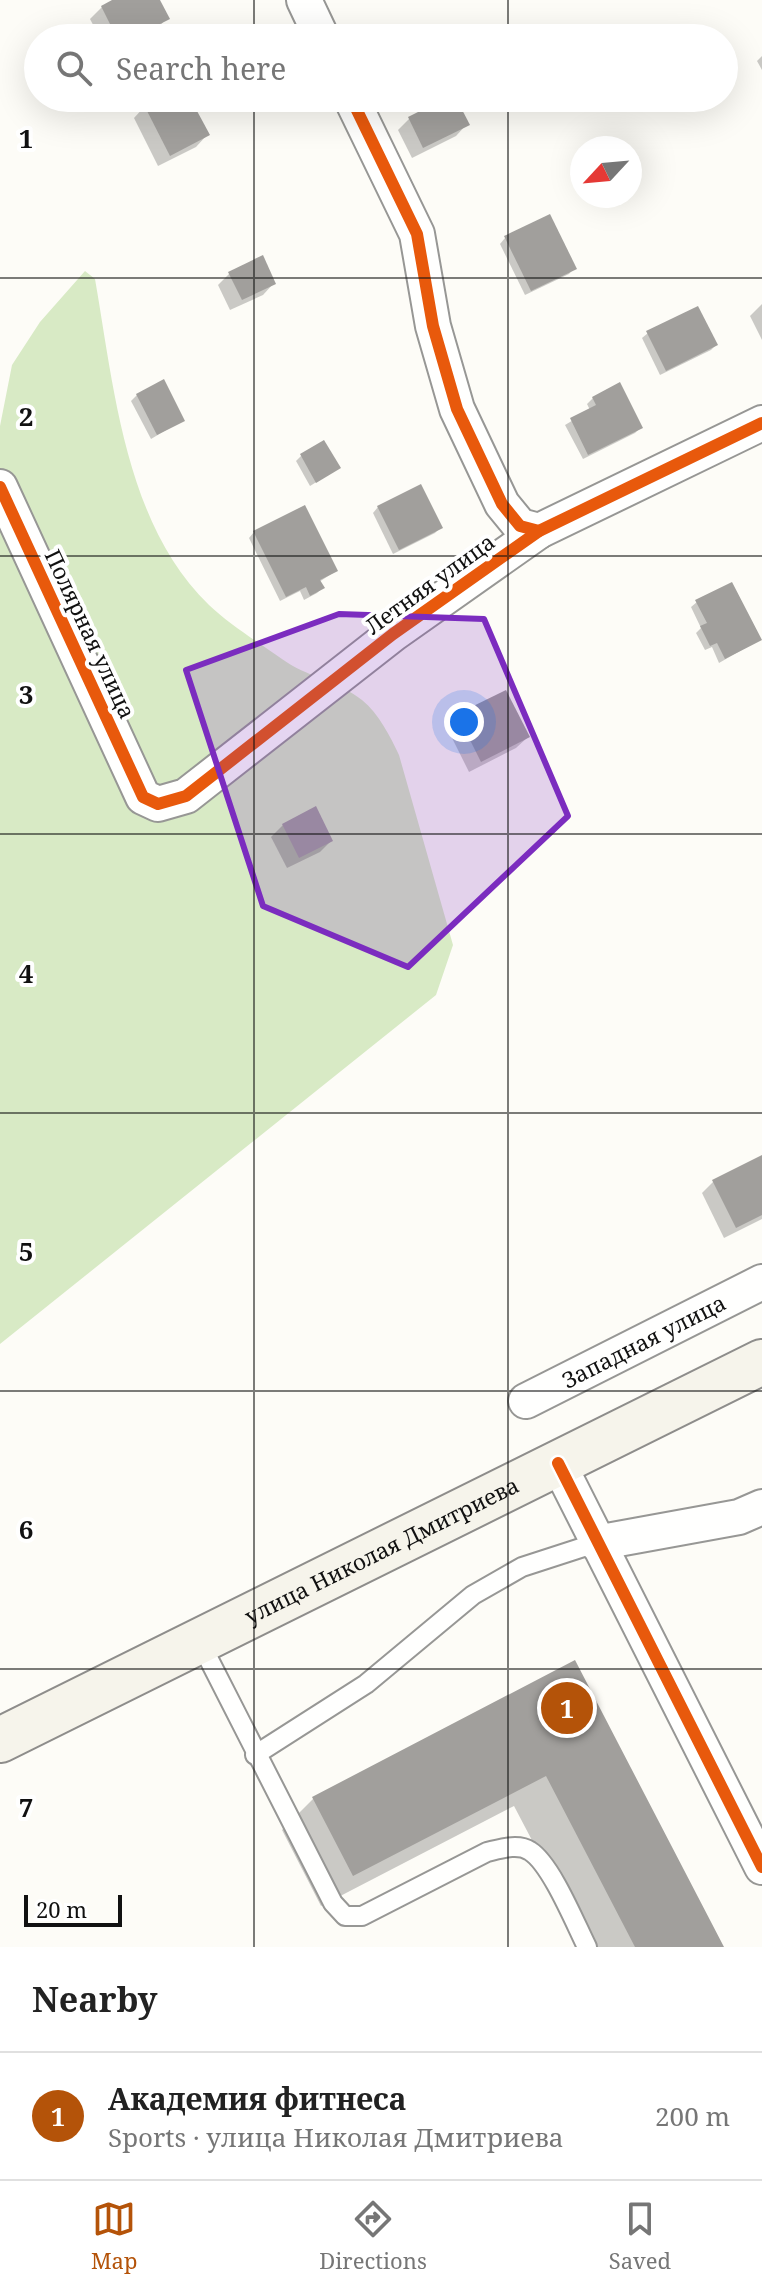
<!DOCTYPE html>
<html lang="en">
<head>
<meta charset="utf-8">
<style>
	body { margin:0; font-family:"Noto Serif",serif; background:#f6f6f6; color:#222 }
	.compass { position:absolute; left:570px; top:136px; width:72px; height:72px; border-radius:50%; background:#fff; box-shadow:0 8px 32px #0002; rotate:244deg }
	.scale { position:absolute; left:24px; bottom:20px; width:98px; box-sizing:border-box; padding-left:8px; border:4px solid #111; border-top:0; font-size:22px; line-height:28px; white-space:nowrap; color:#111; -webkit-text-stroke:6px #fff; paint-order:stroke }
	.you { position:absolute; left:464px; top:722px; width:28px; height:28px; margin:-20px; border:6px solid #fff; border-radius:50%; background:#1a73e8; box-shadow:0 0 0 12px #1a73e833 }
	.badge { display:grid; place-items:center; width:52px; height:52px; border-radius:50%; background:#b45309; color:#fff; font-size:26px; font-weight:700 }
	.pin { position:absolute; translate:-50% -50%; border:4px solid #fff; box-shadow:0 2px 8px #0006 }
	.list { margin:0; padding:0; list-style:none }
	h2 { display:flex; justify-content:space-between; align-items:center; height:104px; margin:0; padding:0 32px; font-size:34px }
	h2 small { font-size:26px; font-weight:400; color:#767676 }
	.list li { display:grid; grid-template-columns:52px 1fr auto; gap:24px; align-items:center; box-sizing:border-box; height:128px; padding:0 32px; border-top:2px solid #e0e0e0 }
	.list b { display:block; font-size:30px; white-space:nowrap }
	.list p { margin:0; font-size:26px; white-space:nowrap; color:#767676 }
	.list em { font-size:26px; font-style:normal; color:#767676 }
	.icon { flex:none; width:44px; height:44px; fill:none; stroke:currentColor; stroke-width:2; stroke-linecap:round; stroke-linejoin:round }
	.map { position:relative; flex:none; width:762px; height:1947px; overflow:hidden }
	.search { position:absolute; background:#fff; box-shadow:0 8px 32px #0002; left:24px; right:24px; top:24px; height:88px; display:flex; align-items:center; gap:20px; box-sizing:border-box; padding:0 28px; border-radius:44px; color:#767676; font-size:30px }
	.sheet { height:232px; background:#fff }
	nav { display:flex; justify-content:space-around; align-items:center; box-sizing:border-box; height:112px; border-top:2px solid #e0e0e0; background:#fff; font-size:22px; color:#767676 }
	nav a { display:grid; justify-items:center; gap:4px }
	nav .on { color:#b45309 }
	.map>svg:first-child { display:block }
	.forest { fill:#d8eac5 }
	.shadow { fill:#0003 }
	.building { fill:#a19f9c }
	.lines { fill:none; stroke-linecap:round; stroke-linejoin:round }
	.lane-casing { stroke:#979795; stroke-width:22 }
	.street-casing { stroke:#979795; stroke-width:38 }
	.secondary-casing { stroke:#8e8d8b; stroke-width:48 }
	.lane { stroke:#fffffe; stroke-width:18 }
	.street { stroke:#fffffe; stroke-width:34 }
	.secondary { stroke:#f6f4eb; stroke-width:44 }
	.cycleway-casing { stroke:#fff; stroke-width:17 }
	.cycleway { stroke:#e8590c; stroke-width:12 }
	.marked { fill:#7b2cbf; fill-opacity:0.2; stroke:#7b2cbf; stroke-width:6; stroke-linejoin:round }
	.grid { fill:none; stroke:#111; stroke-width:2; stroke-opacity:0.55 }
	.labels { text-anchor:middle; stroke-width:8; stroke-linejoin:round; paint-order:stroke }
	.street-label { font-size:22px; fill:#111; stroke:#fff }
	.grid-label { font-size:26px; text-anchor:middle; font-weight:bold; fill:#111; stroke:#fff; stroke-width:8; stroke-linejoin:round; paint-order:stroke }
</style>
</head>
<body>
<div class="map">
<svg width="762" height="1947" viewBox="0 0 762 1947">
	<rect width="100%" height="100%" fill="#fdfcf7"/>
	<path class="forest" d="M85 271 95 279C114 387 125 524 209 605 230 625 258 642 282 659 305 676 341 683 362 700 379 714 390 736 399 755L453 945 436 995 0 1344V426L12 365 40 322Z"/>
	<g class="shadow">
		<polygon points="116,0 158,0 167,18 156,30 140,38 100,38 90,19 102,7"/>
		<polygon points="762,56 762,70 757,61"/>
		<polygon points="161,98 188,98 207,135 196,147 158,166 134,118 145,106"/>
		<polygon points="450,98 454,98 467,124 456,136 412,158 398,130 409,119"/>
		<polygon points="505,238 574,268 569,274 525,295 500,244"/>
		<polygon points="229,274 274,283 263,295 230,310 218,285"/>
		<polygon points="762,304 762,340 750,316"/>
		<polygon points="648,333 716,345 711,350 660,375 642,338"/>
		<polygon points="137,395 183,420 151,439 131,401"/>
		<polygon points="593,398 641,427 635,433 583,459 565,425 590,410 587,404"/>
		<polygon points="301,456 339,468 310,486 296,461"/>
		<polygon points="378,507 440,528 435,533 393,554 373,513"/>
		<polygon points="254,532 336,571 319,582 322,588 317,593 304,600 300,591 280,601 249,538"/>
		<polygon points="697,602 759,640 719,663 712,647 705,650 696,633 701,628 691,607"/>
		<polygon points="458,716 528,737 516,748 469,772 447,728"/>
		<polygon points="283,825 331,841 320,852 287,868 271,837"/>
		<polygon points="762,1157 762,1219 724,1238 702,1193 713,1182"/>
		<polygon points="574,1663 722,1947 588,1947 514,1806 321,1906 282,1830 313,1799"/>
	</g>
	<g class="building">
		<polygon points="112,0 160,0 170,19 132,38 117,38 101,6"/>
		<polygon points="157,98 190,98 210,135 170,156 144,105"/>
		<polygon points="446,98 456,98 470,125 423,148 408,117"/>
		<polygon points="550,214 577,269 531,291 504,236"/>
		<polygon points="263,255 276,284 242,300 228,272"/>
		<polygon points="698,306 718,345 666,371 646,331"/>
		<polygon points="164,379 185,421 157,435 136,394"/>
		<polygon points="620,382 643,428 588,455 570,418 596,405 592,397"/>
		<polygon points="324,440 341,468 316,483 300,454"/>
		<polygon points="421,484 443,528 399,550 377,506"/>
		<polygon points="305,505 338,571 320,580 325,588 310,596 306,587 286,597 253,531"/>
		<polygon points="732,582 762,640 725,659 717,643 710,646 700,626 707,623 695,600"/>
		<polygon points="506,690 530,737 481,762 457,714"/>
		<polygon points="316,806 333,841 299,858 282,824"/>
		<polygon points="762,1155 762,1215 736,1228 712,1180"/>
		<polygon points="575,1660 618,1743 724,1947 635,1947 546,1776 353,1876 312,1797"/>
	</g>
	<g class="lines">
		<defs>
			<g id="lane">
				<path d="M200 1642 333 1903 345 1916H362L487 1852C500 1849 518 1843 530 1851 551 1864 575 1923 587 1947"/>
				<polyline points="255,1755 366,1684 473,1595 522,1567 596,1543"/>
			</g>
			<g id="street">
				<polyline points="304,0 322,38"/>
				<polyline points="351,98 417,234 433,326 457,409 502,504 520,526 539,531"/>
				<polyline points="0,487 143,797 158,804 186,796 393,634 539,531 762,423"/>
				<path id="s1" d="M526 1401 762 1282"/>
				<polyline points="558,1463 762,1867"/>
				<polyline points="596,1543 739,1517 762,1507"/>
			</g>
			<g id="secondary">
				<path id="s2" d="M0 1740 762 1362"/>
			</g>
		</defs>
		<use href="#lane" class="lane-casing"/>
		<use href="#street" class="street-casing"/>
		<use href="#secondary" class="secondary-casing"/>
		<use href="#lane" class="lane"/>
		<use href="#street" class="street"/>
		<use href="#secondary" class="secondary"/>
		<defs>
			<g id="cycleway">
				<polyline points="351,98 417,234 433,326 457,409 502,504 520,526 539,531"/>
				<polyline points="0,487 143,797 158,804 186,796 393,634 539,531 762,423"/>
				<polyline points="558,1463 762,1867"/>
			</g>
		</defs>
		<use href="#cycleway" class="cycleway-casing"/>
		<use href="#cycleway" class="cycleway"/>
	</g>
	<path class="marked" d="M339 614 484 619 568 816 408 967 263 906 186 670Z"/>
	<path class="grid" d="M254 0V38M508 0V38M254 98V1947M508 98V1947M0 278H762M0 556H762M0 834H762M0 1113H762M0 1391H762M0 1669H762"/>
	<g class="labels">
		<g class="street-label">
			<text transform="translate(430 584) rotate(-36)" y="8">Летняя улица</text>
			<text transform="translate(90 634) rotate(65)" y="8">Полярная улица</text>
			<text dy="8" stroke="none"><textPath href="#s1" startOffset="132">Западная улица</textPath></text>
			<text dy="8" stroke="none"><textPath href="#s2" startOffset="426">улица Николая Дмитриева</textPath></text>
		</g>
	</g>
	<g class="grid-label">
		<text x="26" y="148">1</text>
		<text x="26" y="426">2</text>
		<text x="26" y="704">3</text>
		<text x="26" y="983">4</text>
		<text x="26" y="1261">5</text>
		<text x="26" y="1539">6</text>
		<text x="26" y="1817">7</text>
	</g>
</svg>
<svg class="compass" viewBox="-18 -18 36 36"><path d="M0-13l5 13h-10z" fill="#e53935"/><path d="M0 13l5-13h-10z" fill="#767676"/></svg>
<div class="scale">20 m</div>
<div class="you"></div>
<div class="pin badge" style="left:567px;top:1708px">1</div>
<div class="search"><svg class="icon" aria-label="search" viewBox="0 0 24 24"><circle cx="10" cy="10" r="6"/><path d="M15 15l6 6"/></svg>Search here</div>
</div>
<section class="sheet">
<h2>Nearby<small></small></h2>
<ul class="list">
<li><span class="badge">1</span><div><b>Академия фитнеса</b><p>Sports · улица Николая Дмитриева</p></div><em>200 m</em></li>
</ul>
</section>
<nav>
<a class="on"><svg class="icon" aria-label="map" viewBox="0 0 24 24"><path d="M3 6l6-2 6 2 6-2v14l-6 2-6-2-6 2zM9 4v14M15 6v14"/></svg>Map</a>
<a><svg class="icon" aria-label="directions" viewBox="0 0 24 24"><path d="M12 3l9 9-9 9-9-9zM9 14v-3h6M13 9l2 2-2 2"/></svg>Directions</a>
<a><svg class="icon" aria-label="saved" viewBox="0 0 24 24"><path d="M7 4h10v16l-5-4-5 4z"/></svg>Saved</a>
</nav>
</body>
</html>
